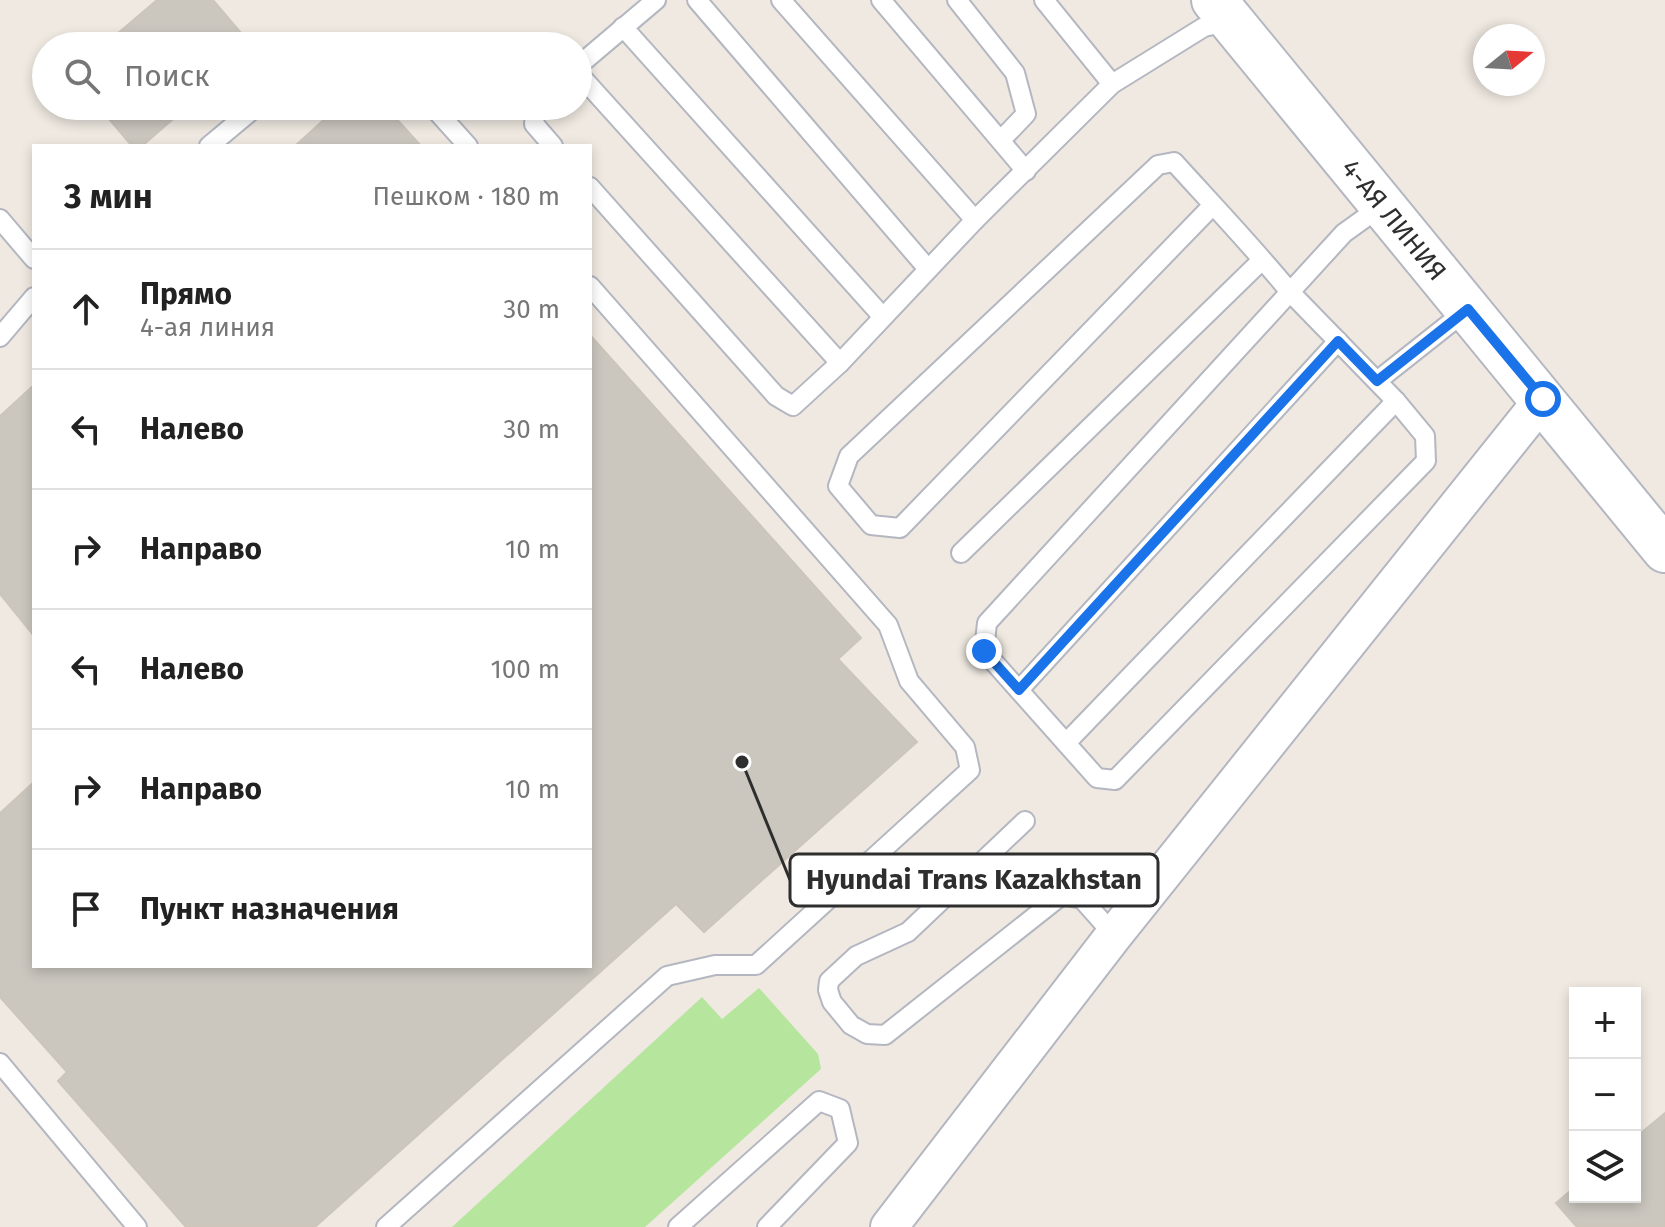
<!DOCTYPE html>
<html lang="ru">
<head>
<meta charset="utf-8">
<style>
	body { margin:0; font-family:"Fira Sans",sans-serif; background:#f2f2f2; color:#222 }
	.controls { position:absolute; right:24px; bottom:24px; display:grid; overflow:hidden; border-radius:0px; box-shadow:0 4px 12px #0003 }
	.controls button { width:72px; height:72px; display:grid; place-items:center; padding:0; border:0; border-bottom:2px solid #e0e0e0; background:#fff; color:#222; font:40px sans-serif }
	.compass { position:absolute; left:1473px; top:24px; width:72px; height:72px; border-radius:50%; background:#fff; box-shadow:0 4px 12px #0003; rotate:72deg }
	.stop { position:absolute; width:24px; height:24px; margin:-18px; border:6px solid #1a73e8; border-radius:50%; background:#fff }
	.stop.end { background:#1a73e8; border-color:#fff; box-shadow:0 2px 8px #0008 }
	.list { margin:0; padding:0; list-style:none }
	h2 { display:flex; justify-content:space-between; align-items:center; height:104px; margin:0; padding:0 32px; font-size:34px }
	h2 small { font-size:26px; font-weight:400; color:#767676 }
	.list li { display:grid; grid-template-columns:52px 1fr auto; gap:24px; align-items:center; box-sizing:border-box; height:120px; padding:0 32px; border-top:2px solid #e0e0e0 }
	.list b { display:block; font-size:30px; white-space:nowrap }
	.list p { margin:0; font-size:26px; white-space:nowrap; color:#767676 }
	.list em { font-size:26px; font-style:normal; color:#767676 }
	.icon { flex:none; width:44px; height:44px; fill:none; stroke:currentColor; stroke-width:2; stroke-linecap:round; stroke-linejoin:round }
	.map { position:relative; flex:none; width:1665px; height:1227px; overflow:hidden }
	.search { position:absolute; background:#fff; box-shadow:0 4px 12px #0003; left:32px; top:32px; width:560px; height:88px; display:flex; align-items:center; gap:20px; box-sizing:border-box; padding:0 28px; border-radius:44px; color:#767676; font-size:30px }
	.panel { position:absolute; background:#fff; box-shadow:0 4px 12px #0003; left:32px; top:144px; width:560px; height:824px; border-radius:0px }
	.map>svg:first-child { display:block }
	.grass { fill:#b6e59e }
	.building { fill:#cbc7bf; stroke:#cbc5ba; stroke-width:2 }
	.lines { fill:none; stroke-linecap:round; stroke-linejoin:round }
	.service-casing { stroke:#b4b7c1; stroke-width:22 }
	.minor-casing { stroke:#b4b7c1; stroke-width:40 }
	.tertiary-casing { stroke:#b4b7c1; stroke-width:48 }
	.service { stroke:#fff; stroke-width:18 }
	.minor { stroke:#fff; stroke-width:36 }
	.tertiary { stroke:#fff; stroke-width:44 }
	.route { stroke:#1a73e8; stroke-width:10 }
	.labels { text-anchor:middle; stroke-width:8; stroke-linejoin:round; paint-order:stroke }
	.street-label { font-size:26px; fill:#2e2e2e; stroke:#fff }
	.leader { fill:none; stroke:#2e2e2e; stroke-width:3 }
	.callout-dot { fill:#2e2e2e; stroke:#fff; stroke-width:3 }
	.callout { fill:#fff; stroke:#2e2e2e; stroke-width:3 }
	.callout-label { font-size:28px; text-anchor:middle; font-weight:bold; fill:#2e2e2e }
</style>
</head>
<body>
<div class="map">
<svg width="1665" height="1227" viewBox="0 0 1665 1227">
	<rect width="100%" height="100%" fill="#efe9e1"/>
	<polygon class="grass" points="759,988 818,1054 821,1069 645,1227 452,1227 702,997 722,1019"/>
	<g class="building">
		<polygon points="157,0 213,0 252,46 103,46"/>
		<polygon points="98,106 188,106 142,146 132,146"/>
		<polygon points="339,106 385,106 421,146 295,146"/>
		<polygon points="590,335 861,638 838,659 917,742 704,932 676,904 315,1227 186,1227 58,1081 67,1072 0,997 0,813 34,782 34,966 590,966"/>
		<polygon points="34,385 34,636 0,594 0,416"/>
		<polygon points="1665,1113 1665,1227 1577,1227 1556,1203 1575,1187 1575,1197 1635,1197 1635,1138"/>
	</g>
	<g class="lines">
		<defs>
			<g id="service">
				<polyline points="697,0 928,269"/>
				<polyline points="781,0 975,220"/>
				<polyline points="881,0 1026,171"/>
				<polyline points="957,0 1015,73 1026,114 1001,140"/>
				<polyline points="1044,0 1112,84"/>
				<polyline points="623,27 882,316"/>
				<polyline points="578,66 656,0"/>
				<polyline points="578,73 840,363"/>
				<polyline points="432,106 468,146"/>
				<polyline points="536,106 534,124 553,146"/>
				<polyline points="209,146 257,106"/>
				<polyline points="590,187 776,396 793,406 840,363 975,220 1112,84 1204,27 1231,21"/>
				<path d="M1213 205 900 528 871 525 838 486 849 456 1158 165 1174 162C1213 205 1253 247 1290 292L1396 401 1425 436 1426 461 1115 780 1097 778 984 651 987 623 1344 233 1383 205"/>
				<polyline points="0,219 34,259"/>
				<polyline points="0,337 34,297"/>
				<polyline points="1377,381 1468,309"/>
				<polyline points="961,553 1262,260"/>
				<polyline points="1019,690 1338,341"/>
				<polyline points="1066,743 1396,401"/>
				<polyline points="1025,821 908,932 856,956 829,981 828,990 832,1002 851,1025 867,1034 885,1035 1062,895 1082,899 1114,935"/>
				<polyline points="0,1063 137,1227"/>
				<polyline points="386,1227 667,976 715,965 756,965 970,770 965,747 909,681 888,625 590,286"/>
				<polyline points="678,1227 819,1101 840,1109 848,1143 767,1227"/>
			</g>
			<polyline id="minor" points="889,1227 1114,935 1543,399"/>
			<g id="tertiary">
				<path id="s1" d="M1214 0 1665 550"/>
			</g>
		</defs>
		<use href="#service" class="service-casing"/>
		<use href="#minor" class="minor-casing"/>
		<use href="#tertiary" class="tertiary-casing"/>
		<use href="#service" class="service"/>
		<use href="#minor" class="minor"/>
		<use href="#tertiary" class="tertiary"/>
	</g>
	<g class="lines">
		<polyline class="route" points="984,651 1019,690 1338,341 1377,381 1468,309 1543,399"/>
	</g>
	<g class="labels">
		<g class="street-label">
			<text dy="9" stroke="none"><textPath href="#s1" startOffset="284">4-АЯ ЛИНИЯ</textPath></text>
		</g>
	</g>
	<path class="leader" d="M742 762L790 880"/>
	<circle class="callout-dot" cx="742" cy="762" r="8"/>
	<rect class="callout" x="790" y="854" width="368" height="52" rx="8"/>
	<g class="callout-label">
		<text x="974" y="889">Hyundai Trans Kazakhstan</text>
	</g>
</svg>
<div class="controls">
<button>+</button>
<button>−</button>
<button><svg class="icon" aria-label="layers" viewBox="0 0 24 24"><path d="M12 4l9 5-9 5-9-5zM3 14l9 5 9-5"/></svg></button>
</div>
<svg class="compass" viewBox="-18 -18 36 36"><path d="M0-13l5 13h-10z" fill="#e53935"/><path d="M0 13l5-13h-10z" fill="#767676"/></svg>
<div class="stop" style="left:1543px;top:399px"></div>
<div class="stop end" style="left:984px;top:651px"></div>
<div class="search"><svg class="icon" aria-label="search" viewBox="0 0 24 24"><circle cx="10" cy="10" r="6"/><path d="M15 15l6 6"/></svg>Поиск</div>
<section class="panel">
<h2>3 мин<small>Пешком · 180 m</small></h2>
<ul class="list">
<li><svg class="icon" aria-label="ahead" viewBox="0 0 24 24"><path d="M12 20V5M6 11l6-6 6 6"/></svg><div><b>Прямо</b><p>4-ая линия</p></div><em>30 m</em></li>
<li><svg class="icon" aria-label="left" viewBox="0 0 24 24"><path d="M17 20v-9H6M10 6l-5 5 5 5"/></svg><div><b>Налево</b></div><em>30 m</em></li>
<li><svg class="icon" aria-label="right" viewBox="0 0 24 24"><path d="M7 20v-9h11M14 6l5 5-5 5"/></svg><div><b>Направо</b></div><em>10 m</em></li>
<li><svg class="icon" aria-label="left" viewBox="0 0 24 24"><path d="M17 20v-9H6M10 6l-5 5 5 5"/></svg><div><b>Налево</b></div><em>100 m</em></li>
<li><svg class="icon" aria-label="right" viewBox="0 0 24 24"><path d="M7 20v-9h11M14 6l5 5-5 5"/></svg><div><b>Направо</b></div><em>10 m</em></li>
<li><svg class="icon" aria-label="arrive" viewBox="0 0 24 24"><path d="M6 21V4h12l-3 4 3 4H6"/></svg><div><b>Пункт назначения</b></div></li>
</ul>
</section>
</div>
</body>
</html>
